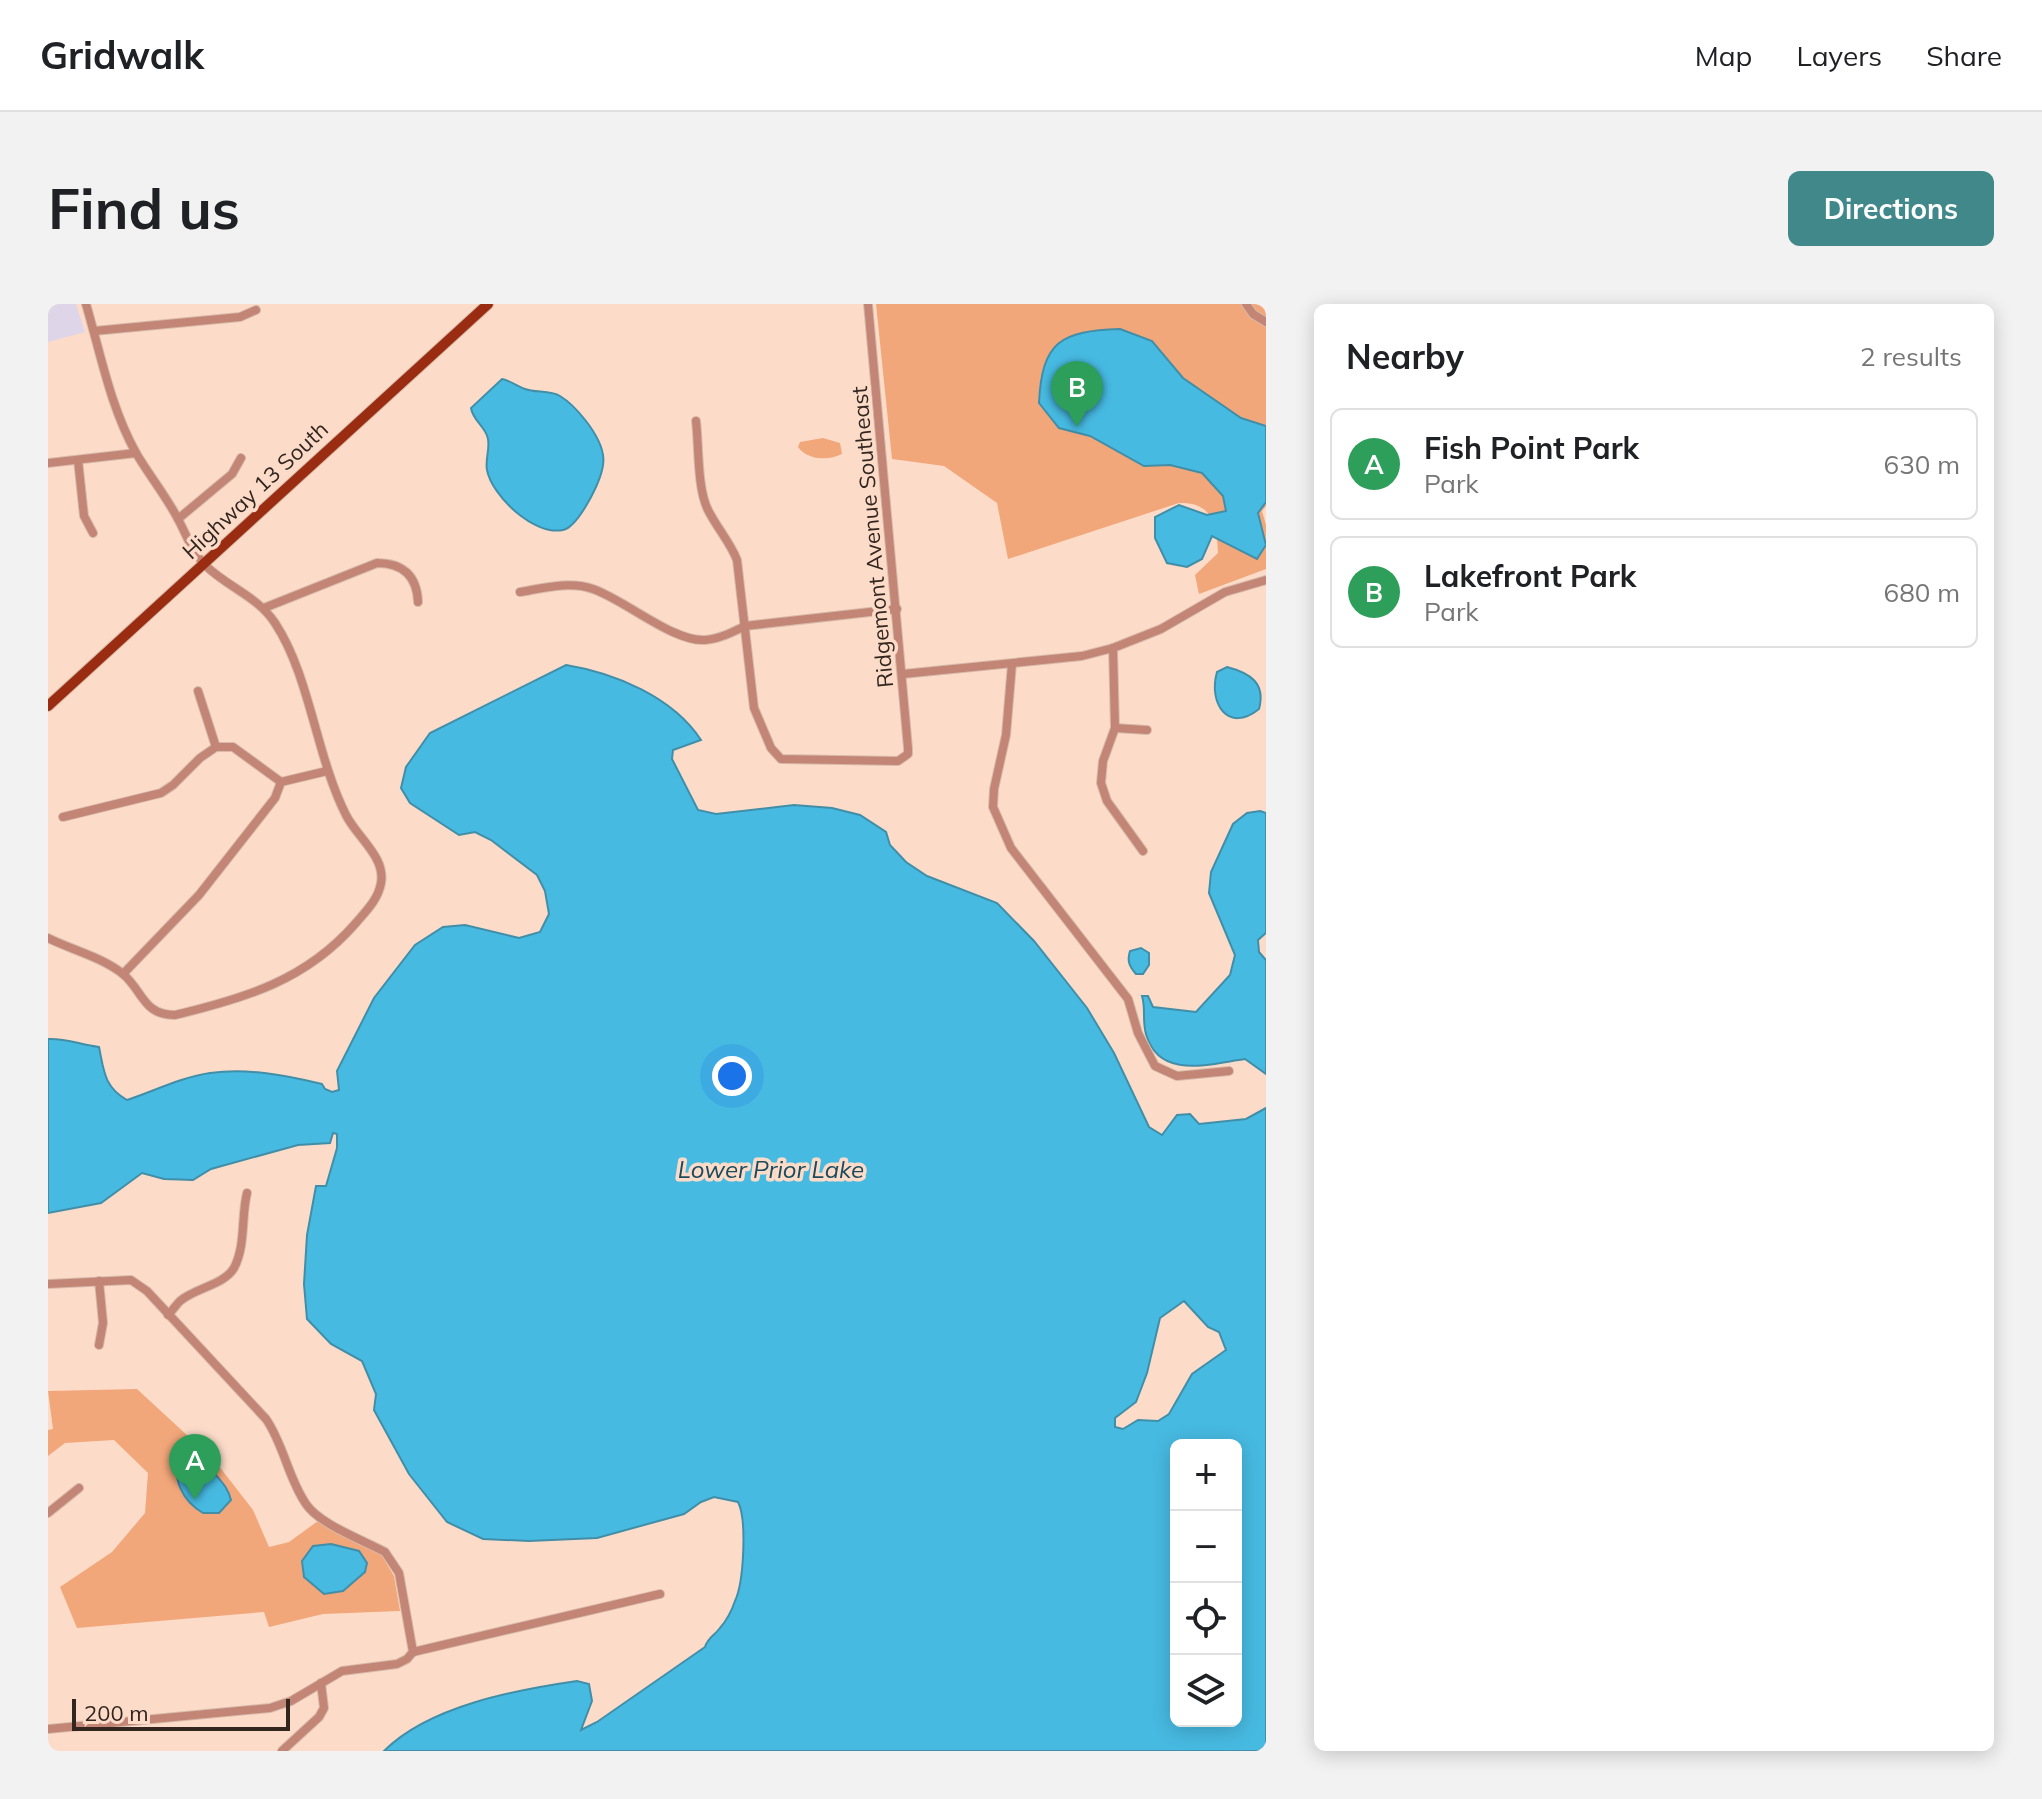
<!DOCTYPE html>
<html lang="en">
<head>
<meta charset="utf-8">
<style>
	body { margin:0; font-family:Mulish,sans-serif; background:#f2f2f2; color:#202124 }
	.controls { position:absolute; right:24px; bottom:24px; display:grid; overflow:hidden; border-radius:12px; box-shadow:0 4px 20px #0003 }
	.controls button { width:72px; height:72px; display:grid; place-items:center; padding:0; border:0; border-bottom:2px solid #e0e0e0; background:#fff; color:#202124; font:40px sans-serif }
	.scale { position:absolute; left:24px; bottom:20px; width:218px; box-sizing:border-box; padding-left:8px; border:4px solid #32261f; border-top:0; font-size:22px; line-height:28px; white-space:nowrap; color:#32261f; -webkit-text-stroke:6px #fcdcc9; paint-order:stroke }
	.you { position:absolute; left:684px; top:772px; width:28px; height:28px; margin:-20px; border:6px solid #fff; border-radius:50%; background:#1a73e8; box-shadow:0 0 0 12px #1a73e833 }
	.badge { display:grid; place-items:center; width:52px; height:52px; border-radius:50%; background:#40888a; color:#fff; font-size:26px; font-weight:700 }
	.pin { position:absolute; translate:-50% -66px; filter:drop-shadow(0 2px 4px #0008) }
	.pin::after { content:''; position:absolute; top:42px; width:28px; height:24px; background:inherit; clip-path:polygon(0 0,100% 0,50% 100%) }
	.list { margin:0; padding:0; list-style:none }
	h2 { display:flex; justify-content:space-between; align-items:center; height:104px; margin:0; padding:0 32px; font-size:34px }
	h2 small { font-size:26px; font-weight:400; color:#757577 }
	.list li { display:grid; grid-template-columns:52px 1fr auto; gap:24px; align-items:center; box-sizing:border-box; height:112px; margin:0 16px 16px; padding:0 16px; border:2px solid #e0e0e0; border-radius:12px }
	.list b { display:block; font-size:30px; white-space:nowrap }
	.list p { margin:0; font-size:26px; white-space:nowrap; color:#757577 }
	.list em { font-size:26px; font-style:normal; color:#757577 }
	.icon { flex:none; width:44px; height:44px; fill:none; stroke:currentColor; stroke-width:2; stroke-linecap:round; stroke-linejoin:round }
	.map { position:relative; flex:none; width:1218px; height:1447px; overflow:hidden; border-radius:12px }
	header { display:flex; align-items:center; gap:48px; box-sizing:border-box; height:112px; padding:0 40px; background:#fff; border-bottom:2px solid #e0e0e0 }
	header strong { font-size:38px }
	nav { display:flex; gap:44px; margin-inline-start:auto; font-size:28px }
	.intro { display:flex; align-items:center; justify-content:space-between; box-sizing:border-box; height:192px; padding:0 48px }
	h1 { margin:0; font-size:56px }
	.button { padding:20px 36px; border-radius:12px; background:#40888a; color:#fff; font-size:28px; font-weight:700 }
	main { display:flex; gap:48px; padding:0 48px }
	aside { flex:1; background:#fff; border-radius:12px; box-shadow:0 4px 20px #0003 }
	.map>svg:first-child { display:block }
	.education { fill:#dfd5e9 }
	.green { fill:#f2a77a }
	.water { fill:#47bae2; stroke:#418ea8; stroke-width:2; fill-rule:evenodd }
	.lines { fill:none; stroke-linecap:round; stroke-linejoin:round }
	.minor-casing { stroke:#d8bbaa; stroke-width:10 }
	.major-casing { stroke:#d8bbaa; stroke-width:12 }
	.minor { stroke:#c28576; stroke-width:8 }
	.major { stroke:#9a2d11; stroke-width:10 }
	.labels { text-anchor:middle; stroke-width:7; stroke-linejoin:round; paint-order:stroke }
	.street-label { font-size:22px; fill:#32261f; stroke:#fcdcc9 }
	.water-label { font-size:24px; font-style:italic; fill:#1b4b5c; stroke:#fcdcc9 }
</style>
</head>
<body>
<header>
<strong>Gridwalk</strong>
<nav><a>Map</a><a>Layers</a><a>Share</a></nav>
</header>
<div class="intro"><h1>Find us</h1><a class="button">Directions</a></div>
<main>
<div class="map">
<svg width="1218" height="1447" viewBox="0 0 1218 1447">
	<rect width="100%" height="100%" fill="#fcdcc9"/>
	<polygon class="education" points="0,0 28,0 37,28 0,38"/>
	<g class="green">
		<path d="M828 0H1218V202L1214 207 1218 221V265L1151 290 1147 271 1170 249C1169 220 1164 198 1131 199L960 255 949 199 896 162 844 155Z"/>
		<path d="M775 134 792 139 794 150C780 157 759 156 750 143L752 138Z"/>
		<polygon points="89,1085 167,1157 205,1206 221,1243 241,1238 270,1217 333,1250 346,1272 352,1307 275,1310 221,1323 216,1308 29,1324 12,1283 64,1248 97,1209 100,1169 66,1136 17,1139 0,1152 0,1126 5,1125 0,1087"/>
	</g>
	<g class="water">
		<path d="M1072 25 1104 37 1135 74 1193 114 1218 122V198L1210 209 1218 241 1209 255 1164 232 1154 255 1139 263 1119 259 1107 234V213L1131 201 1159 211 1178 207 1175 192 1154 169 1122 161 1096 162 1042 132 1011 124 991 99C994 37 1013 27 1072 25Z"/>
		<path d="M454 75C463 77 469 82 477 85 487 89 502 86 512 92 522 98 531 108 538 117 561 147 560 162 542 195 537 204 526 224 515 226 486 232 444 192 439 166 437 156 442 145 440 135 438 123 425 117 423 104Z"/>
		<path d="M518 361C567 369 625 393 653 436L625 446 624 455 650 506 668 510 746 501 784 504 812 511 838 528 842 541 858 558 879 572 949 599 986 637 1039 704 1066 749 1101 823 1114 831 1129 811 1142 810 1151 820 1198 815 1218 804V1447H336C381 1402 467 1386 529 1377L541 1380 544 1397 533 1426 549 1418 657 1343C660 1333 666 1332 672 1324 678 1317 684 1306 687 1297 696 1278 699 1215 690 1198L666 1193 653 1198 636 1210 549 1234 481 1237 435 1235 399 1218 361 1170 326 1106 328 1090 314 1057 283 1040 259 1015 256 980 259 931 268 882H278L289 844V830L285 829 282 839 250 841 163 865 145 876 116 875 94 869 53 899 0 909V735C18 734 33 741 51 743 56 767 56 783 79 796 106 787 134 773 162 769 200 764 237 771 274 780L277 785 284 788 291 786 289 767 326 694 367 641 395 623 417 621 471 634 492 628 501 610 497 587 489 571 443 536 427 528 411 531 362 499 353 484 358 463 382 429ZM1136 997 1160 1023 1171 1028 1178 1046 1144 1070 1121 1110 1110 1117 1090 1116 1075 1125 1067 1123V1114L1088 1098 1099 1069 1112 1014ZM1128 1141H1188V1417H1128Z"/>
		<path d="M1179 363C1202 369 1218 379 1211 405 1180 430 1160 399 1169 368Z"/>
		<path d="M1212 507 1218 509V629L1210 636 1211 648 1218 656V770L1197 755C1161 760 1111 776 1098 730 1094 716 1098 705 1094 692H1100L1105 703 1148 708 1182 671 1187 651 1161 589 1163 568 1185 520 1199 509Z"/>
		<path d="M1093 644 1101 649V661L1095 670H1088C1081 662 1079 657 1082 647Z"/>
		<path d="M135 1152C154 1154 179 1178 183 1196L171 1209H155C136 1198 120 1172 135 1152Z"/>
		<polygon points="283,1240 311,1247 319,1259 317,1268 295,1287 276,1290 256,1273 254,1257 265,1242"/>
	</g>
	<g class="lines">
		<defs>
			<g id="minor">
				<polyline points="1198,0 1205,10 1218,18"/>
				<polyline points="46,27 192,13 208,6"/>
				<path d="M648 117C651 142 649 184 660 206 669 224 682 238 689 256L706 404 723 444 733 455 850 457 860 450V444L820 0"/>
				<polyline points="30,156 36,212 45,229"/>
				<polyline points="0,159 88,149"/>
				<polyline points="130,215 184,170 193,154"/>
				<path d="M472 288C496 284 522 277 545 285 577 296 625 338 657 336 671 335 685 328 697 322L849 305"/>
				<path d="M216 304 329 259C355 259 369 272 370 298"/>
				<polyline points="1065,344 1067,424 1055,457 1053,479 1059,497 1095,547"/>
				<polyline points="964,360 958,431 946,485 945,503 963,544 1080,695 1090,729 1107,762 1129,772 1181,767"/>
				<polyline points="855,370 1034,352 1065,344 1113,325 1177,288 1218,276"/>
				<polyline points="150,387 168,443"/>
				<polyline points="1067,424 1099,426"/>
				<polyline points="15,513 113,489 125,481 152,454 168,443 185,443 233,478"/>
				<path d="M0 634C24 646 54 653 75 670 95 687 95 711 127 711 198 694 258 676 307 620 318 607 330 596 333 579 338 553 308 532 298 511 268 452 262 372 227 319 209 292 181 284 158 262 144 248 139 232 130 215 118 192 101 171 88 149 62 102 53 51 38 0"/>
				<polyline points="75,670 151,591 227,494 233,478 279,467"/>
				<path d="M0 980 83 976 99 987 218 1115C236 1141 240 1174 258 1200 271 1220 315 1236 337 1248L351 1269 365 1348"/>
				<path d="M120 1011C124 1007 128 1001 132 997 147 984 176 981 186 964 198 941 193 913 199 889"/>
				<polyline points="51,1041 55,1019 51,977"/>
				<polyline points="0,1209 31,1184"/>
				<polyline points="365,1348 612,1290"/>
				<polyline points="0,1425 222,1404 243,1397 294,1367 349,1360 359,1355 365,1348"/>
				<polyline points="234,1447 271,1413 276,1404 273,1379"/>
			</g>
			<polyline id="major" points="0,402 440,0"/>
		</defs>
		<use href="#minor" class="minor-casing"/>
		<use href="#major" class="major-casing"/>
		<use href="#minor" class="minor"/>
		<use href="#major" class="major"/>
	</g>
	<g class="labels">
		<g class="street-label">
			<text transform="translate(207 186) rotate(-43)" y="8">Highway 13 South</text>
			<text transform="translate(824 233) rotate(-95)" y="8">Ridgemont Avenue Southeast</text>
		</g>
		<g class="water-label">
			<text x="723" y="874">Lower Prior Lake</text>
		</g>
	</g>
</svg>
<div class="controls">
<button>+</button>
<button>−</button>
<button><svg class="icon" aria-label="locate" viewBox="0 0 24 24"><circle cx="12" cy="12" r="6"/><path d="M12 2v4M12 18v4M2 12h4M18 12h4"/></svg></button>
<button><svg class="icon" aria-label="layers" viewBox="0 0 24 24"><path d="M12 4l9 5-9 5-9-5zM3 14l9 5 9-5"/></svg></button>
</div>
<div class="scale">200 m</div>
<div class="you"></div>
<div class="pin badge" style="left:147px;top:1196px;background:#2e9e5b">A</div>
<div class="pin badge" style="left:1029px;top:123px;background:#2e9e5b">B</div>
</div>
<aside>
<h2>Nearby<small>2 results</small></h2>
<ul class="list">
<li><span class="badge" style="background:#2e9e5b">A</span><div><b>Fish Point Park</b><p>Park</p></div><em>630 m</em></li>
<li><span class="badge" style="background:#2e9e5b">B</span><div><b>Lakefront Park</b><p>Park</p></div><em>680 m</em></li>
</ul>
</aside>
</main>
</body>
</html>
